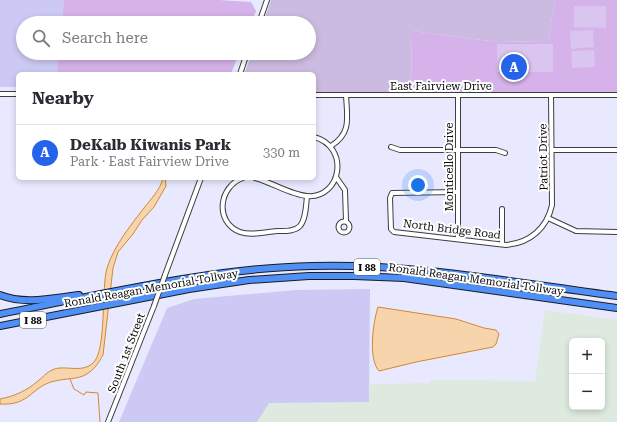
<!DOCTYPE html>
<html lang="en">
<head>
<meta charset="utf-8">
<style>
	body { margin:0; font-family:"Roboto Serif",serif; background:#f2f2f3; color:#2b2b33 }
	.controls { position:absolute; right:12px; bottom:12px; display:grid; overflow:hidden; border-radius:6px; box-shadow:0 2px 6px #0003 }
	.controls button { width:36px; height:36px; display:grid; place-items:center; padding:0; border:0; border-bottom:1px solid #e1e1e2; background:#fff; color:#2b2b33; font:20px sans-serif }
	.you { position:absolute; left:418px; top:185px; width:14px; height:14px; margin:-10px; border:3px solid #fff; border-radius:50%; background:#1a73e8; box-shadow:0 0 0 6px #1a73e833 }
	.badge { display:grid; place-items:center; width:26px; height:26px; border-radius:50%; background:#2563eb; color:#fff; font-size:13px; font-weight:700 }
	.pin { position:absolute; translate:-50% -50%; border:2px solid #fff; box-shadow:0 1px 4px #0006 }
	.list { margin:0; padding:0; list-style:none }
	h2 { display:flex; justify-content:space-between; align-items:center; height:52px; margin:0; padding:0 16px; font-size:17px }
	h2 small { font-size:13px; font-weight:400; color:#7c7c81 }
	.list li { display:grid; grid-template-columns:26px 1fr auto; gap:12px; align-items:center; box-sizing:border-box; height:56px; padding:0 16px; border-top:1px solid #e1e1e2 }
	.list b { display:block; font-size:15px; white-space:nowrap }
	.list p { margin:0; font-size:13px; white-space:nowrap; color:#7c7c81 }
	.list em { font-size:13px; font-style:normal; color:#7c7c81 }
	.icon { flex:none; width:22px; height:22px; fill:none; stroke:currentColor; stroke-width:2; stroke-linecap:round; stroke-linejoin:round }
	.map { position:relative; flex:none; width:617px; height:422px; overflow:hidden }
	.search { position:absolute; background:#fff; box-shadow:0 2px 6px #0003; left:16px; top:16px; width:300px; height:44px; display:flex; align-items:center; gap:10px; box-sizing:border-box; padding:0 14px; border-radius:22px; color:#7c7c81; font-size:15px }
	.panel { position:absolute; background:#fff; box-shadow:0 2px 6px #0003; left:16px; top:72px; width:300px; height:108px; border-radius:6px }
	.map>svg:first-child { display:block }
	.industrial { fill:#deeadf; fill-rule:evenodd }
	.farmland { fill:#ccc9f5 }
	.green { fill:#d5b2e9 }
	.cemetery { fill:#ccbbe0 }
	.pitch { fill:#dac4f0 }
	.water { fill:#f7d4ac; stroke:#d08932 }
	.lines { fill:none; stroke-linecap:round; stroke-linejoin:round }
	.stream { stroke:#d08932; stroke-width:1 }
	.minor-casing { stroke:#3e3e3e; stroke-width:6 }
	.highway-casing { stroke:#1c1c1c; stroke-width:8 }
	.minor { stroke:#fff; stroke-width:4 }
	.highway { stroke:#4e90f8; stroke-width:6 }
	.minor-bridge-casing { stroke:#3e3e3e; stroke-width:6; stroke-linecap:butt }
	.minor-bridge { stroke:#fff; stroke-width:4 }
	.labels { text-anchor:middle; stroke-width:4; stroke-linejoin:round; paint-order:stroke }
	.shield { fill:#fff; stroke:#545454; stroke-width:1 }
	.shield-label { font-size:10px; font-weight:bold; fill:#0b0b0b }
	.street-label { font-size:11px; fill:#0b0b0b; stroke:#fff }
</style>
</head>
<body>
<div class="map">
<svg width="617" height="422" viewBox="0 0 617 422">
	<rect width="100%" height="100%" fill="#e8e9ff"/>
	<path class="industrial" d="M545 310 617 320V422H257L268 403 369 402 370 384 430 383V380L535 381ZM572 341H602V407H572Z"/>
	<g class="farmland">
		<polygon points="0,0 64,0 62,23 23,23 23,53 59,53 57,74 18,74 18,87 0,87"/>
		<polygon points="370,289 369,402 269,403 257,422 119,422 167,308 194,299 296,290"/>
	</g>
	<g class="green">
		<polygon points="64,0 219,0 251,2 256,11 251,23 62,23"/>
		<polygon points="555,0 617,0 617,92 411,92 412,31 497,42 548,41"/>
		<polygon points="59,53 239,53 231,74 57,74"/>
	</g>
	<polygon class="cemetery" points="271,0 555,0 548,41 497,42 412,31 411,92 314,92 314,74 244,74 252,53 309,53 309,23 263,23"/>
	<g class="pitch">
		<polygon points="574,6 606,6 606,28 574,27"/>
		<polygon points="593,30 594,47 571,49 570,31"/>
		<rect x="497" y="44" width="56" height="28"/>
		<polygon points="594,50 595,67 572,68 571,51"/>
	</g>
	<g class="water">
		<path d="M163 178H165L166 186 154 207 142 220 133 234 118 252 113 268 103 355C99 362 95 369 87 374 77 380 66 378 55 381 31 386 31 406 0 404V399C15 396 26 391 38 381 42 378 47 372 52 370 64 364 81 374 93 363 107 351 101 288 107 268 114 246 130 226 144 208 151 199 160 190 163 178Z"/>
		<path d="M378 307 456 319 484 328 496 330 499 334 496 344 493 347 416 362 379 371C368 359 373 322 378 307Z"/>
	</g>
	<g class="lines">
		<polyline class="stream" points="70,379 74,389 84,395 86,392 98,393 100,422"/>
		<defs>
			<g id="minor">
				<polyline points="259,23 267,0"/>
				<polyline points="240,74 247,53"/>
				<polyline points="0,94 18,94"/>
				<polyline points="314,95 617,95"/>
				<path d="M331 146C352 133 347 117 346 95"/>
				<polyline points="391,147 400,150 496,150 505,153"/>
				<polyline points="553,150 617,150"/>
				<polyline points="336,177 345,190 346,221"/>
				<path d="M243 178C219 186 214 222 240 232 251 236 265 232 277 231 284 231 294 232 300 226 306 219 306 205 307 196"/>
				<path d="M255 178C271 182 291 195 307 196 342 199 350 146 314 137"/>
				<path d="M458 192 392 193 390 198 391 229 394 232 506 245C530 243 547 228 552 205L551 95"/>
				<polyline points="502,209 502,244"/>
				<polyline points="548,218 576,231 617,232"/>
				<circle cx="344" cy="227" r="5.5"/>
				<polyline points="458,239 458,95"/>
				<polyline points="165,275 201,178"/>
				<polyline points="108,422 154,306"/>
			</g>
			<g id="highway">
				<path d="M0 295C25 305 53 298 79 295"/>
				<path d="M0 314C100 295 210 268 312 266 414 263 516 283 617 296"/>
				<polyline points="0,326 189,289 249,280 309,276 354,276 404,278 617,308"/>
			</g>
		</defs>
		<use href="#minor" class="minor-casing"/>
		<use href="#highway" class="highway-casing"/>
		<use href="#minor" class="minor"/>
		<use href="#highway" class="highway"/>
		<defs>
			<polyline id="minor-bridge" points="154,306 165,275"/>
		</defs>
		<use href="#minor-bridge" class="minor-bridge-casing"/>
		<use href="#minor-bridge" class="minor-bridge"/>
	</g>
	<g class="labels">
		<g class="shield">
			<rect x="354" y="259" width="26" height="16" rx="3"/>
			<rect x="20" y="312" width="26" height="16" rx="3"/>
		</g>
		<g class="shield-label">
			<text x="367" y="271">I 88</text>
			<text x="33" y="324">I 88</text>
		</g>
		<g class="street-label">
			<text x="441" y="90">East Fairview Drive</text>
			<text transform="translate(543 157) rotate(-91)" y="4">Patriot Drive</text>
			<text transform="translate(449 167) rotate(-90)" y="4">Monticello Drive</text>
			<text transform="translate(452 229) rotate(7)" y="4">North Bridge Road</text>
			<text transform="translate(476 279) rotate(8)" y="4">Ronald Reagan Memorial Tollway</text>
			<text transform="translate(151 288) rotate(-10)" y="4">Ronald Reagan Memorial Tollway</text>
			<text transform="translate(126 353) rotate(-69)" y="4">South 1st Street</text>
		</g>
	</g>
</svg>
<div class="controls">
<button>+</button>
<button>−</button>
</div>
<div class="you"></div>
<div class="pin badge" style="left:514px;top:67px">A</div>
<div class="search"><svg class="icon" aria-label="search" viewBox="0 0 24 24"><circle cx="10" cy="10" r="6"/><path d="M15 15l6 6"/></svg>Search here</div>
<section class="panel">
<h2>Nearby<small></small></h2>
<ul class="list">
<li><span class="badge">A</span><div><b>DeKalb Kiwanis Park</b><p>Park · East Fairview Drive</p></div><em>330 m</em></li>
</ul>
</section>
</div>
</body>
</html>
